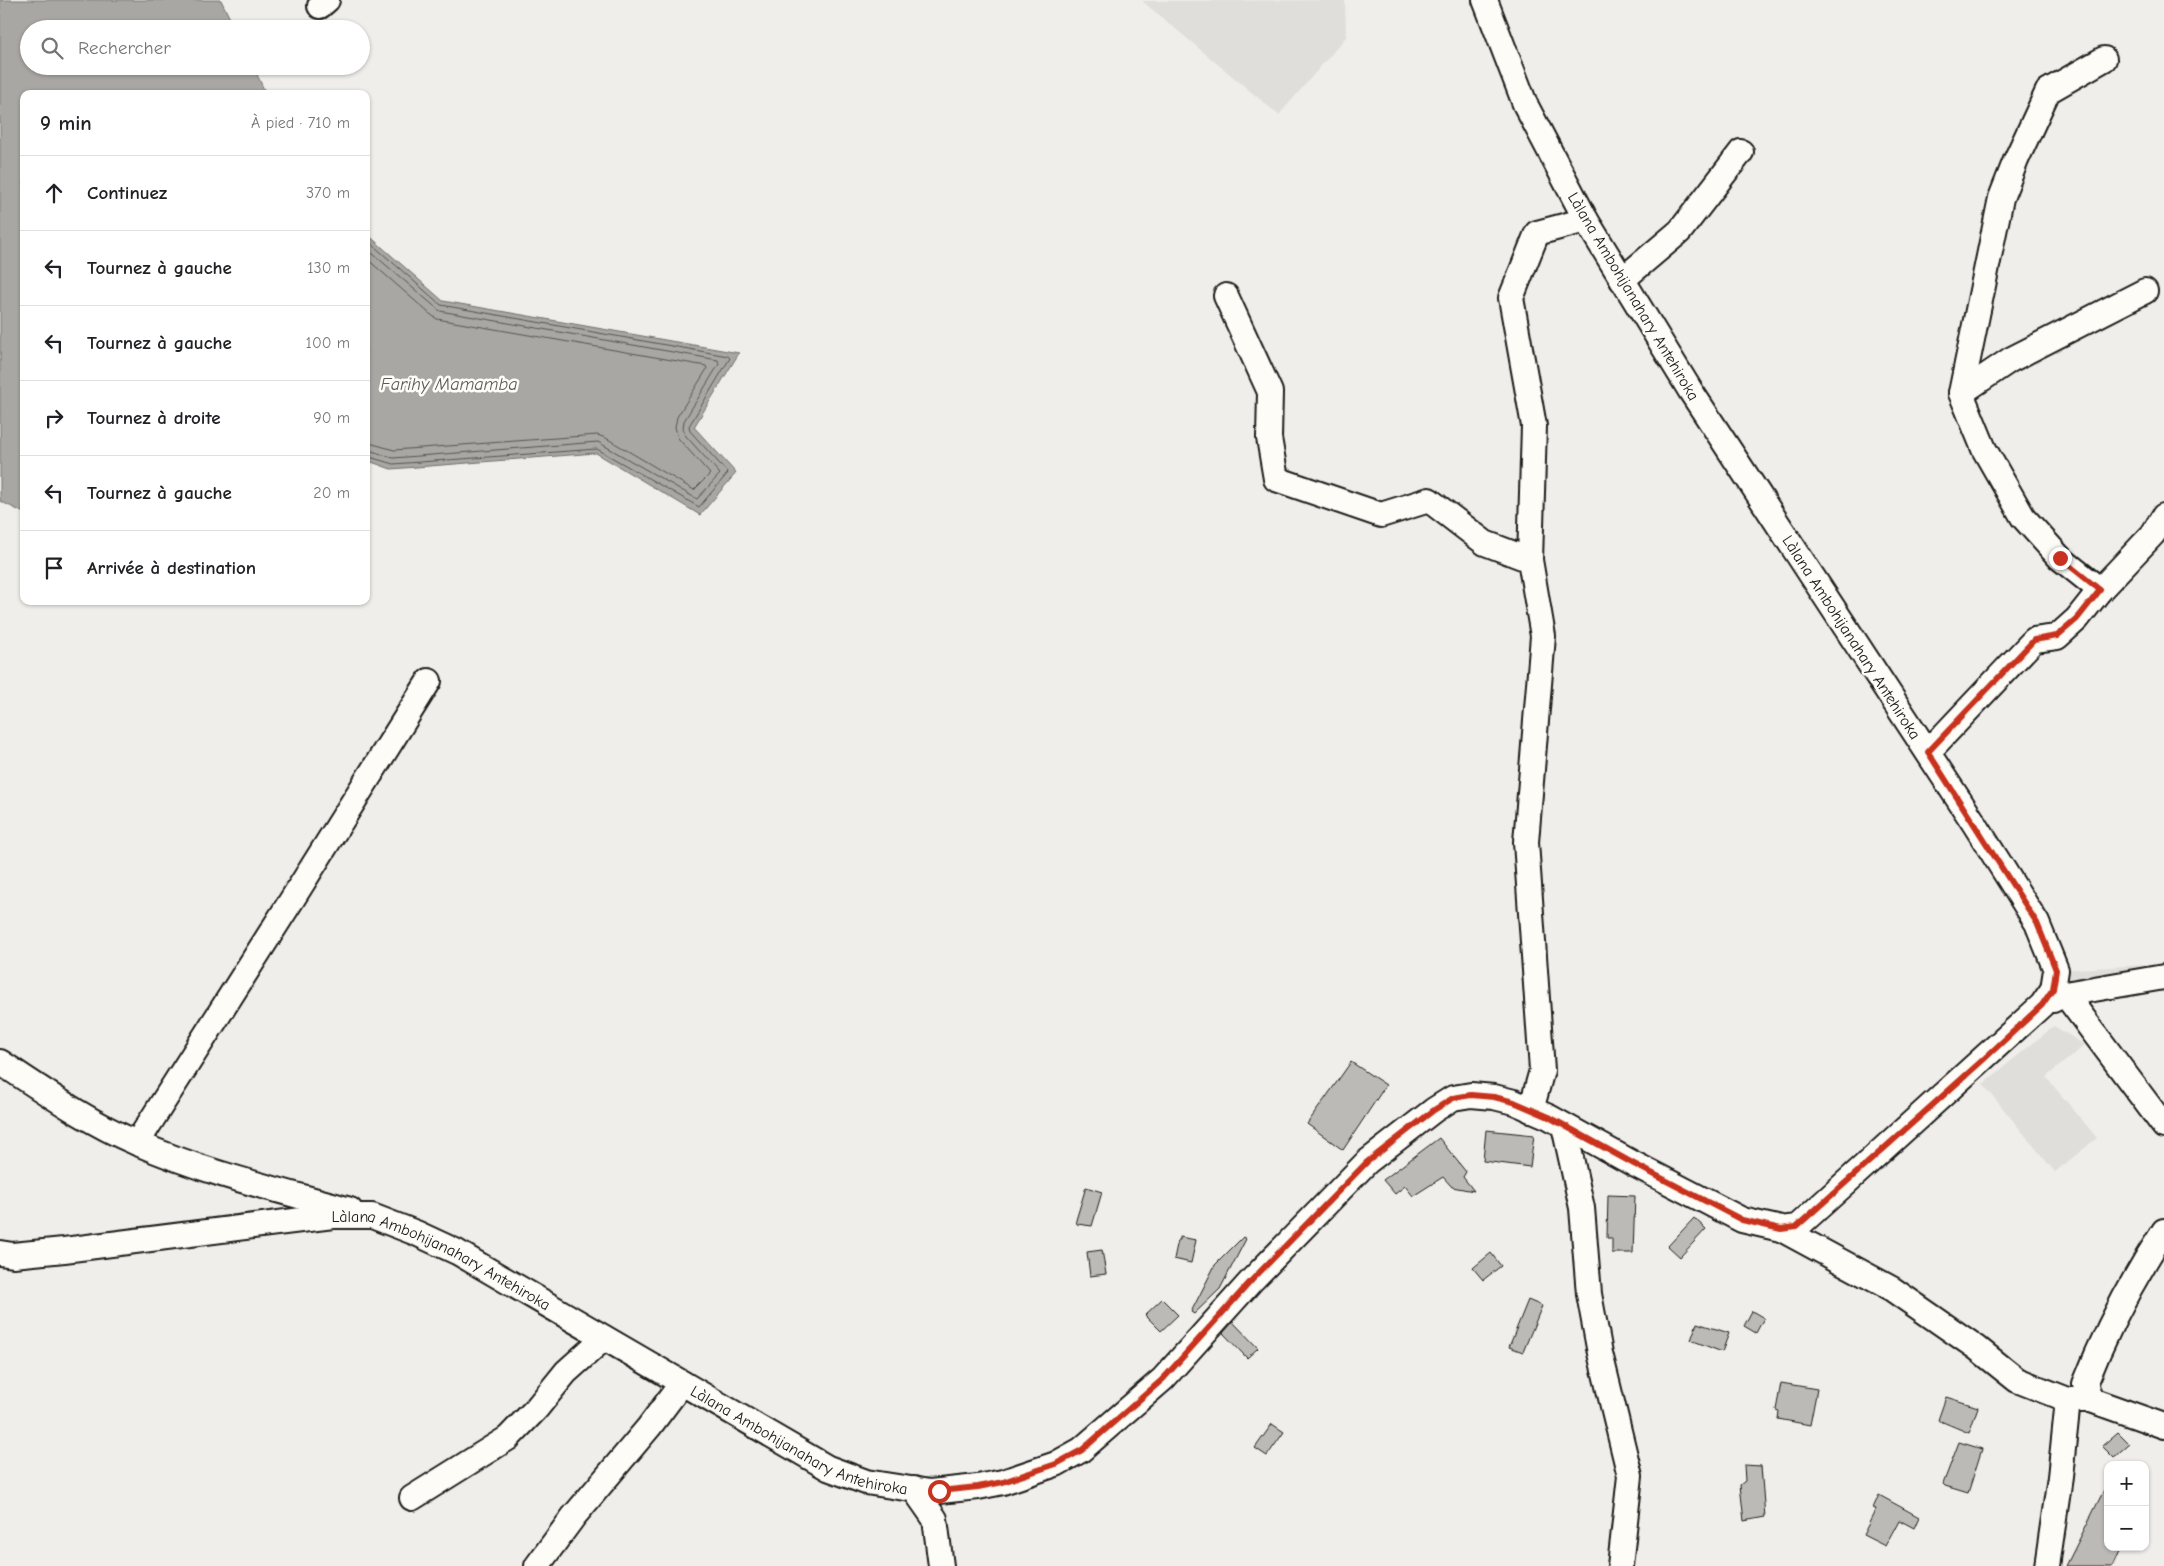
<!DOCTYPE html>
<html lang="fr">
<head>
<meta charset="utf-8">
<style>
	body { margin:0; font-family:"Comic Neue",sans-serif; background:#f2f2f2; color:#202124 }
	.controls { position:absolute; right:15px; bottom:15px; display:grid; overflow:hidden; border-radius:10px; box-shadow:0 1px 4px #0004 }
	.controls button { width:45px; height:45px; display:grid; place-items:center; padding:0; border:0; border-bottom:1px solid #e0e0e0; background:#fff; color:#202124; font:25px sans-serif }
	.stop { position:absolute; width:15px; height:15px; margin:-11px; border:4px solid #c8321e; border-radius:50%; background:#fff }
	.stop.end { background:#c8321e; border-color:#fff; box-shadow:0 1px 5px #0008 }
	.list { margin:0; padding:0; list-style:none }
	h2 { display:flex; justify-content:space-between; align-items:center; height:65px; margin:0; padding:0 20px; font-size:21px }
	h2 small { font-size:16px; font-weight:400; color:#757577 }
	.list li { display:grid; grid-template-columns:32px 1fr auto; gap:15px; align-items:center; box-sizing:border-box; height:75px; padding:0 20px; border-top:1px solid #e0e0e0 }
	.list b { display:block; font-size:19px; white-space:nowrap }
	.list em { font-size:16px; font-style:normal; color:#757577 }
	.icon { flex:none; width:28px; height:28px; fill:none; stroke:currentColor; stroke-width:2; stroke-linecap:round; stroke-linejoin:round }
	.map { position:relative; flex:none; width:2164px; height:1566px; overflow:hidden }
	.search { position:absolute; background:#fff; box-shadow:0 1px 4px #0004; left:20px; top:20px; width:350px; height:55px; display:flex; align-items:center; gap:12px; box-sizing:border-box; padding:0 18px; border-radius:28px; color:#757577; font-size:19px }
	.panel { position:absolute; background:#fff; box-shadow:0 1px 4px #0004; left:20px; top:90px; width:350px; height:515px; border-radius:10px }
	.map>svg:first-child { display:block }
	.built { fill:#e0deda }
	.water { fill:#a8a7a3; stroke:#706f6d }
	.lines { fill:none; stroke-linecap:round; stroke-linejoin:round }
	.shore { stroke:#545452; stroke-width:1 }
	.building { fill:#bbbab6; stroke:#1c1c1c }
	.minor-casing { stroke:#1c1c1c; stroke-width:28 }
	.minor { stroke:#fdfcf7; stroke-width:24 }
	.route { stroke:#c8321e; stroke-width:6 }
	.labels { text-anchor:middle; stroke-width:5; stroke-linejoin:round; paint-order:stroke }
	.street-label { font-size:16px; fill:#1c1c1c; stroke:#fdfcf7 }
	.water-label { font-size:18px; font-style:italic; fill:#5b5b59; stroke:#fdfcf7 }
</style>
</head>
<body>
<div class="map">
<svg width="2164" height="1566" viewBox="0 0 2164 1566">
	<rect width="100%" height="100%" fill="#f0eeea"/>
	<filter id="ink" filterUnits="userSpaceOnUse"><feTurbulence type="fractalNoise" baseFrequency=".02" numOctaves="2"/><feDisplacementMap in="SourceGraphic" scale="10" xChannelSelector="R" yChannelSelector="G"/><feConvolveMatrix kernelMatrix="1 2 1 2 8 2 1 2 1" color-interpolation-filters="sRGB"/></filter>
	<g filter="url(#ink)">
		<g class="built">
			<polygon points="1345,0 1346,37 1279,115 1142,1"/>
			<polygon points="2164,964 2164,990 2042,1005 2056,970"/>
			<polygon points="2054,1026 2085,1045 2046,1077 2097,1138 2055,1172 1983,1084"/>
		</g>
		<g class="water">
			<polygon points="0,0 221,0 235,29 29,29 29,66 253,66 266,94 24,94 24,513 0,501"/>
			<polygon points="366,233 443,301 739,353 694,427 736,473 700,515 596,453 391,469 366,460"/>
		</g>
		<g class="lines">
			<g class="shore">
				<polyline points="366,239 441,305 728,356 730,358 689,426 690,431 728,473 699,507 597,449 393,464 366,456"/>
				<polyline points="366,248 440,311 718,360 719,364 684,421 683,428 685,435 720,474 697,499 598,442 393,458 366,449"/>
				<polyline points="366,258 430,314 437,319 706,366 707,369 677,417 675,427 678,438 710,474 694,490 606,438 597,435 394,450 366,442"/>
			</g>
		</g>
		<g class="building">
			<polygon points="1351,1062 1386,1085 1343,1150 1307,1124"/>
			<polygon points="1486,1130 1534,1135 1530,1167 1483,1161"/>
			<polygon points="1439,1138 1466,1172 1463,1177 1474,1191 1452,1187 1443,1177 1413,1196 1405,1186 1395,1194 1383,1180"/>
			<polygon points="1086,1187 1102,1192 1092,1226 1077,1224 1076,1220"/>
			<polygon points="1608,1195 1635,1196 1633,1253 1612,1253 1612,1238 1607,1238"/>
			<polygon points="1694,1218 1706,1229 1680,1257 1668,1246"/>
			<polygon points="1180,1237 1196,1240 1191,1263 1174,1259 1178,1240 1180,1240"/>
			<polygon points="1243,1237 1246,1239 1220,1289 1194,1314 1191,1312 1215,1265"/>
			<polygon points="1102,1250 1106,1274 1090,1276 1087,1252"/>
			<polygon points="1491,1253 1501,1266 1483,1280 1473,1268"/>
			<polygon points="1162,1299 1178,1315 1161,1331 1145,1315"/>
			<polygon points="1528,1300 1542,1306 1523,1352 1509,1347"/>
			<polygon points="1752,1311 1764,1318 1756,1333 1744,1326"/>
			<polygon points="1233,1322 1258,1348 1247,1358 1223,1333"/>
			<polygon points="1697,1323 1729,1333 1722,1352 1691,1340"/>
			<polygon points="1781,1383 1817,1389 1810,1425 1778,1419 1779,1411 1776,1410"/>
			<polygon points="1946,1397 1978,1407 1969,1433 1938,1420"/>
			<polygon points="1272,1424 1284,1432 1267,1456 1255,1448"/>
			<polygon points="2118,1432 2130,1444 2114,1458 2102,1446"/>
			<polygon points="1959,1442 1982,1449 1968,1493 1945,1486 1943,1484"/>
			<polygon points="1744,1465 1761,1466 1765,1517 1744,1521 1740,1485 1745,1481"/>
			<polygon points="2108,1482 2108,1547 2122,1547 2113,1566 2066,1566"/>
			<polygon points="1879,1495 1919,1517 1914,1528 1899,1520 1885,1546 1863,1535 1876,1509 1873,1508"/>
		</g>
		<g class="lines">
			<defs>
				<g id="minor">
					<polyline points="320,6 327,0"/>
					<polyline points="1622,280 1680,231 1741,152"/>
					<polyline points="1226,296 1270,392 1269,438 1276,479 1381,515 1429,500 1485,543 1530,560"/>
					<polyline points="1961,393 2010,360 2145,291"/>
					<polyline points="2100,590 2060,558 2023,517 1984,449 1961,393 2001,198 2016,160 2048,91 2104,59"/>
					<polyline points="1928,752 2034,640 2057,637 2077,619 2100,590 2153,534 2164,516"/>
					<polyline points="2065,994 2164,1126"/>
					<polyline points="2053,1000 2065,994 2164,977"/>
					<path d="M0 1062C44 1091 88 1122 137 1143 205 1173 279 1190 350 1210"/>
					<polyline points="1531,1110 1542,1070 1526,842 1543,636 1530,560 1534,426 1511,298 1537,233 1586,220"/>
					<polyline points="1564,1126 1582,1208 1589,1294 1600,1353 1630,1476 1620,1566"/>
					<polyline points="137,1143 293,898 429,681"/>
					<polyline points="1781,1229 1892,1289 1977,1348 2017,1380 2068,1400 2091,1400 2164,1426"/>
					<path id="s1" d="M0 1253 13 1255 64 1250 333 1216H372L416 1233 457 1252 828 1468 866 1482 930 1492 978 1487 1003 1482 1056 1464 1081 1450 1163 1379 1252 1280 1367 1162 1434 1110 1453 1098 1471 1095 1494 1097 1514 1102 1549 1117 1634 1164 1742 1220 1781 1229 1797 1227 2042 1005 2053 989 2056 970 2037 923 1974 823 1690 390 1586 220 1525 104 1485 0"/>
					<path d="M2091 1400 2085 1384C2106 1330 2132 1280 2164 1231"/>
					<polyline points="914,1489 935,1519 941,1566"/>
					<polyline points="412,1498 508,1438 536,1409 566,1372 604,1338"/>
					<polyline points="537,1566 574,1516 649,1427 682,1383"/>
					<polyline points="2047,1566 2060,1477 2068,1400"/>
				</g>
			</defs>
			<use href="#minor" class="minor-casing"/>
			<use href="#minor" class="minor"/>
		</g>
	</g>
	<g class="lines" filter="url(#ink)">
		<polyline class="route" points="939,1491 978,1487 1003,1482 1056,1464 1082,1450 1163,1379 1252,1280 1367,1162 1434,1110 1453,1098 1471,1095 1494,1097 1514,1102 1549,1117 1634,1164 1742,1220 1781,1229 1796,1227 1984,1059 2042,1005 2053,989 2056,970 2037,923 1928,752 2034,640 2057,636 2077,619 2100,590 2060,558"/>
	</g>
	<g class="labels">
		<g class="street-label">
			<text transform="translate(1634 296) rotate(59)" y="6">Làlana Ambohijanahary Antehiroka</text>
			<text transform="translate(1852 637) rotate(57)" y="6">Làlana Ambohijanahary Antehiroka</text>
			<text dy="6" stroke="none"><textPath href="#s1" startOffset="454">Làlana Ambohijanahary Antehiroka</textPath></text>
			<text dy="6" stroke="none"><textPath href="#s1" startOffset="859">Làlana Ambohijanahary Antehiroka</textPath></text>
		</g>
		<g class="water-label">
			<text x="449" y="390">Farihy Mamamba</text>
		</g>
	</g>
</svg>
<div class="controls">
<button>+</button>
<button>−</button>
</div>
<div class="stop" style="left:939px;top:1491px"></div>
<div class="stop end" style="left:2060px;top:558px"></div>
<div class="search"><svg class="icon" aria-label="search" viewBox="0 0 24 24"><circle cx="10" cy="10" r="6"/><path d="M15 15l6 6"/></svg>Rechercher</div>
<section class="panel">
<h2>9 min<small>À pied · 710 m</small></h2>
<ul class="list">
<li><svg class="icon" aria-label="ahead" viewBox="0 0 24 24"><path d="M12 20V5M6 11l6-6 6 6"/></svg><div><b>Continuez</b></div><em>370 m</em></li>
<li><svg class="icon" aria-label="left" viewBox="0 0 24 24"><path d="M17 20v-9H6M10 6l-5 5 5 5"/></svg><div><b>Tournez à gauche</b></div><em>130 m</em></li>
<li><svg class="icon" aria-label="left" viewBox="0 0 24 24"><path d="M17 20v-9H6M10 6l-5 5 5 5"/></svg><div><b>Tournez à gauche</b></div><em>100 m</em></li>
<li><svg class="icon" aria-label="right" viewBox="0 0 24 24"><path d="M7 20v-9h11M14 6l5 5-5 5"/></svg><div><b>Tournez à droite</b></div><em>90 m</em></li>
<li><svg class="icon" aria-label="left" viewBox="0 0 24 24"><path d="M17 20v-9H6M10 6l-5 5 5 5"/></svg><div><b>Tournez à gauche</b></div><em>20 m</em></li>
<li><svg class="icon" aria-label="arrive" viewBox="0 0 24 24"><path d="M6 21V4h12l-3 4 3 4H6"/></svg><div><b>Arrivée à destination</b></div></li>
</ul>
</section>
</div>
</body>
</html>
